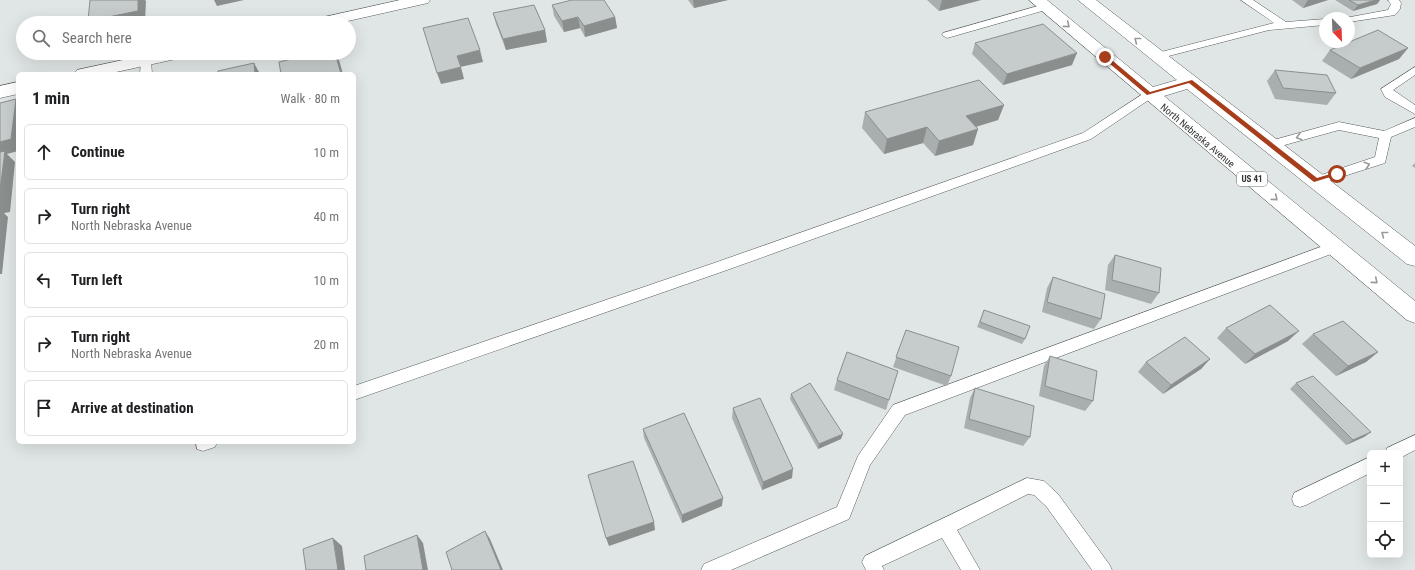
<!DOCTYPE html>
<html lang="en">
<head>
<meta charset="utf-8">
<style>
	body { margin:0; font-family:"Roboto Condensed",sans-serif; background:#f6f6f6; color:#202124 }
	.controls { position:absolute; right:12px; bottom:12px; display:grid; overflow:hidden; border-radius:6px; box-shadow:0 4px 16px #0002 }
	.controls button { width:36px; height:36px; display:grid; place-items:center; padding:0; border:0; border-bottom:1px solid #e0e0e0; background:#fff; color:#202124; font:20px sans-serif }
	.compass { position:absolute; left:1319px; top:12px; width:36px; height:36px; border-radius:50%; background:#fff; box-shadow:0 4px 16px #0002; rotate:157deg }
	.stop { position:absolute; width:12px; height:12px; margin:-9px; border:3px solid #a63e1c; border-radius:50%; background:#fff }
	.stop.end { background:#a63e1c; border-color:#fff; box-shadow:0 1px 4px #0008 }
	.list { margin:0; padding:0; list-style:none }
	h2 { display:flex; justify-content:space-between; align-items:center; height:52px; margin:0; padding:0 16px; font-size:17px }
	h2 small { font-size:13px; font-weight:400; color:#757577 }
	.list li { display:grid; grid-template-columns:26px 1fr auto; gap:12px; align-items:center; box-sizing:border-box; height:56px; margin:0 8px 8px; padding:0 8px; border:1px solid #e0e0e0; border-radius:6px }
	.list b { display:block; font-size:15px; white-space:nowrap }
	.list p { margin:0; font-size:13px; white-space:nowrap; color:#757577 }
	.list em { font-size:13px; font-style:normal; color:#757577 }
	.icon { flex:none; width:22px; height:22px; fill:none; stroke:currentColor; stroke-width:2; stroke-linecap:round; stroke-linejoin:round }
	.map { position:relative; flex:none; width:1415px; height:570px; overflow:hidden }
	.search { position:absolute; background:#fff; box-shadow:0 4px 16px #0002; left:16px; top:16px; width:340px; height:44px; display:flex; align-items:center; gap:10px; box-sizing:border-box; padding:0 14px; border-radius:22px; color:#757577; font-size:15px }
	.panel { position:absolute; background:#fff; box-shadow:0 4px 16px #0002; left:16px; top:72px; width:340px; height:372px; border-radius:6px }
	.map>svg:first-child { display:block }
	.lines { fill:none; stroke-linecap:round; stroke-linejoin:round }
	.lane-casing { stroke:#575d5c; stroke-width:1 }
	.secondary-casing { stroke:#575d5c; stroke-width:1 }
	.primary-casing { stroke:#575d5c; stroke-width:1 }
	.lane { fill:#fff; fill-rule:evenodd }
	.secondary { fill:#fff; fill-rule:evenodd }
	.primary { fill:#fff; fill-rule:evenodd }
	.wall { fill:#a9afaf }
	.shaded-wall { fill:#8a8f8e }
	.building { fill:#c5cccb; stroke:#8a8f8e }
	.oneway { stroke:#989a99 }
	.route { fill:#a63e1c }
	.labels { text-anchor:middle; stroke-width:3; stroke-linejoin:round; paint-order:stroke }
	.shield { fill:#fff; stroke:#6f7170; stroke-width:1 }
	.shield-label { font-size:9px; font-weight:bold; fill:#313433 }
	.street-label { font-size:10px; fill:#313433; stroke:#fff }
</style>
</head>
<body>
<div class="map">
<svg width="1415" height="570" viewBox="0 0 1415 570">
	<rect width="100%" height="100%" fill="#dfe6e5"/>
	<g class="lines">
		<defs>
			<g id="lane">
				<polygon points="1241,0 1253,0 1286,22 1325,19 1325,25 1269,30 1157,59 1152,56 1153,54 1274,23"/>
				<polygon points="1388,0 1399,0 1401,3 1400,9 1395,15 1349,22 1349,18 1345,18 1388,10 1391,4"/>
				<polygon points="1045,4 1049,5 1050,7 1049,9 947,38 942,35 943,33"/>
				<polygon points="146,57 151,60 152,74 140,74 141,60"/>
				<polygon points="1415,67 1415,75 1393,90 1415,105 1415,114 1385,97 1381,89"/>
				<polygon points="1149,90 1155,94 1153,97 1091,139 727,270 354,400 354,386 717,262 1083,133"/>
				<polygon points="1415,118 1415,127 1391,137 1385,163 1316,185 1312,184 1310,181 1312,178 1375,157 1379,138 1339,130 1270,149 1266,148 1264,145 1266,142 1339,122 1384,131"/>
				<polygon points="1334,242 1339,243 1341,247 1339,251 905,415 870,465 849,519 731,570 701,570 704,564 837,507 858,456 893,405"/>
				<polygon points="1415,435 1415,450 1400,458 1400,453 1385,453 1387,448"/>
				<polygon points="196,442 217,442 215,447 203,451 197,449"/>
				<polygon points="1370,457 1370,473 1306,505 1300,507 1294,505 1292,499 1294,493"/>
				<polygon points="1027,478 1044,481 1058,494 1109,564 1112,570 1092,570 1046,506 1034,495 1028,494 957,530 980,570 961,570 942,538 882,566 884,570 866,570 862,562 865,556"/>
			</g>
			<g id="secondary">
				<polygon points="400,0 430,0 428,3 339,23 309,23 311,20"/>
				<polygon points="155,53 187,53 185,57 107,74 74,74 77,70"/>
				<polygon points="18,82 18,94 0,98 0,86"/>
			</g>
			<polygon id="primary" points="1029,0 1047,0 1153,87 1177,80 1078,0 1096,0 1415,246 1415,266 1407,264 1187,89 1164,96 1415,301 1415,323 1407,320"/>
		</defs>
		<use href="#lane" class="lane-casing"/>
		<use href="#secondary" class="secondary-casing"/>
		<use href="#primary" class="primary-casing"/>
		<use href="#lane" class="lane"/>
		<use href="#secondary" class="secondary"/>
		<use href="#primary" class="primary"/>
	</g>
	<g class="wall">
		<polygon points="688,0 728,0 694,8"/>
		<polygon points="927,0 981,0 939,11"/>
		<polygon points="1292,0 1328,0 1303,8"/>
		<polygon points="1335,0 1380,0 1377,4 1353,11"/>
		<polygon points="552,5 615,17 617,28 585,37 580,28 564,32 554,16"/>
		<polygon points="493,13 545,30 547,42 506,50 496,24"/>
		<polygon points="975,43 1072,65 1003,85 972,54"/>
		<polygon points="1408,48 1399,59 1351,79 1322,61 1330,50"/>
		<polygon points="1275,70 1336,93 1327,105 1275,99 1267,81"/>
		<polygon points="1004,105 998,120 976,127 978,129 973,145 935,156 923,143 884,154 862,128 865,112"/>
		<polygon points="1415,163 1415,168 1412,166"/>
		<polygon points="1115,255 1159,293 1151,304 1105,290 1108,265"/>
		<polygon points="1053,277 1101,319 1094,329 1042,312 1047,288"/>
		<polygon points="984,310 1025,339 1022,344 977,327"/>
		<polygon points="1226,328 1288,341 1245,364 1217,338"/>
		<polygon points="906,330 951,376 947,386 893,367"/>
		<polygon points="1313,334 1378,352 1366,362 1336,376 1302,344"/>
		<polygon points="1050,356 1093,401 1085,411 1039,396 1044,366"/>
		<polygon points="1210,359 1201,369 1163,394 1138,372 1146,362"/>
		<polygon points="837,380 889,400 886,410 834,390"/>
		<polygon points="1296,383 1371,432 1364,437 1346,445 1290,389"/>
		<polygon points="975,388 1030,437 1023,446 964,428 970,398"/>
		<polygon points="791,394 841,439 818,449 790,399"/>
		<polygon points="733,408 792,478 762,490 732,418"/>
		<polygon points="643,429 722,506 682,523 644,438"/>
	</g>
	<g class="shaded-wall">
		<polygon points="138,0 145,0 146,1 145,22 140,23 90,23 88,21"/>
		<polygon points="214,0 244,0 217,6"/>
		<polygon points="693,0 728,0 694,8"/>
		<polygon points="942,0 981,0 939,11"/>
		<polygon points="1308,0 1328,0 1303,8"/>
		<polygon points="1376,0 1380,0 1377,4 1353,11 1358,5"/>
		<polygon points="578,17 580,28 564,32 562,21"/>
		<polygon points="615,17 617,28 585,37 584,26"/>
		<polygon points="545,30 547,42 506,50 503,39"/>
		<polygon points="1408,48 1399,59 1351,79 1360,68"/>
		<polygon points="480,50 483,62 460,67 457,56"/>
		<polygon points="335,53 339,60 343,74 341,74"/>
		<polygon points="1077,53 1072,65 1003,85 1007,74"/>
		<polygon points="254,63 260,74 255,74"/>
		<polygon points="461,67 464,79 441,84 437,73"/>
		<polygon points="16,99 18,102 18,151 7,154 15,162 10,212 4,213 8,217 2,274 0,274 0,142"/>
		<polygon points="1004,105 998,120 961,131 966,116"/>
		<polygon points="927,127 923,143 884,154 887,139"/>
		<polygon points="978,129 973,145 935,156 939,141"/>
		<polygon points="1299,331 1288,341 1245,364 1255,354"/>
		<polygon points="1378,352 1366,362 1336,376 1348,366"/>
		<polygon points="1210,359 1201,369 1163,394 1171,385"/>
		<polygon points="1371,432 1364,437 1346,445 1353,440"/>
		<polygon points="843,434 841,439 818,449 819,444"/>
		<polygon points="793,469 792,478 762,490 763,482"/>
		<polygon points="723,498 722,506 682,523 682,515"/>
		<polygon points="654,522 655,530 609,546 606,538"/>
		<polygon points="485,531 490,539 503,570 501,570"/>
		<polygon points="417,535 423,543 428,570 423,570"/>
		<polygon points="333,538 342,546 345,570 338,570"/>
	</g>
	<g class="building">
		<polygon points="90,0 138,0 138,11 88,21"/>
		<polygon points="572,0 604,0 615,17 584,26 578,17 562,21 552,5"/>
		<polygon points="1349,0 1376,0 1358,5"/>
		<polygon points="534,5 545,30 503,39 493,13"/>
		<polygon points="468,18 480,50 457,56 461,67 437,73 423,28"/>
		<polygon points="1043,24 1077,53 1007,74 975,43"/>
		<polygon points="1378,30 1408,48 1360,68 1330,50"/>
		<polygon points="317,53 335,53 341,74 281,74 279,62"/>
		<polygon points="254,63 255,74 218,74 218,71"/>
		<polygon points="1275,70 1327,75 1336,93 1283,88"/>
		<polygon points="979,80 1004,105 966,116 978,129 939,141 927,127 887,139 865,112"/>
		<polygon points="16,99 11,139 0,142 0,103"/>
		<polygon points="5,151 0,190 0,152"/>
		<polygon points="1115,255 1161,268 1159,293 1112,280"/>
		<polygon points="1053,277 1105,294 1101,319 1047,302"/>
		<polygon points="1270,305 1299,331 1255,354 1226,328"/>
		<polygon points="984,310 1030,326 1025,339 980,322"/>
		<polygon points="1343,321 1378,352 1348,366 1313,334"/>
		<polygon points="906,330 959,347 951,376 896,357"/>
		<polygon points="1185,337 1210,359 1171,385 1146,362"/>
		<polygon points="847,352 898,371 889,400 837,380"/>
		<polygon points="1050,356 1097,371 1093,401 1045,386"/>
		<polygon points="1313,376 1371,432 1353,440 1296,383"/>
		<polygon points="810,383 843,434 819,444 791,394"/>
		<polygon points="975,388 1034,406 1030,437 969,419"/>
		<polygon points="760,398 793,469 763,482 733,408"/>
		<polygon points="684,413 723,498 682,515 643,429"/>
		<polygon points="633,461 654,522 606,538 588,475"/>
		<polygon points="485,531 501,570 452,570 446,552"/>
		<polygon points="417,535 423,570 366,570 364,556"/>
		<polygon points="333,538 338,570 306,570 303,549"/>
	</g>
	<defs><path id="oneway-chevron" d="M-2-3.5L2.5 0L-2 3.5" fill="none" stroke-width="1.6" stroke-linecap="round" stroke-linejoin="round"/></defs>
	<g class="oneway">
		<use href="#oneway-chevron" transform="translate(1067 25) rotate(40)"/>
		<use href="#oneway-chevron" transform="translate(1137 40) rotate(-142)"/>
		<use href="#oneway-chevron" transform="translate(1299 137) rotate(164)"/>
		<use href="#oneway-chevron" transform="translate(1367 165) rotate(-17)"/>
		<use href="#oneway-chevron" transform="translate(1275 198) rotate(40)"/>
		<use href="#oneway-chevron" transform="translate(1384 234) rotate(-142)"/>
		<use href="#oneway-chevron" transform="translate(1375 281) rotate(40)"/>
	</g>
	<polygon class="route" points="1103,56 1107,56 1150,92 1192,80 1317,178 1337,172 1340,174 1314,182 1189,83 1147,95 1103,58"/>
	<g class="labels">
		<rect class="shield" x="1237" y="172" width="30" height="14" rx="3"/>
		<g class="shield-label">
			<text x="1252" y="182">US 41</text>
		</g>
		<g class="street-label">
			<text transform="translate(1198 135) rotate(40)" y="4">North Nebraska Avenue</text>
		</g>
	</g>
</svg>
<div class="controls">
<button>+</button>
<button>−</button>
<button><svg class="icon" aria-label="locate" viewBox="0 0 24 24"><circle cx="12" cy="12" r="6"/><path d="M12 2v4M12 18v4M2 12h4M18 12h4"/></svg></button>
</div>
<svg class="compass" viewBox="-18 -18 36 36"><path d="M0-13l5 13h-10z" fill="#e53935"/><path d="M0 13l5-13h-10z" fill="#757577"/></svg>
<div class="stop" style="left:1337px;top:174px"></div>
<div class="stop end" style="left:1105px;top:57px"></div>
<div class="search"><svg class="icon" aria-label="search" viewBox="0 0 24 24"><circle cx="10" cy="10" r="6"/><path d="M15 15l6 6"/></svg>Search here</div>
<section class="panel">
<h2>1 min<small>Walk · 80 m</small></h2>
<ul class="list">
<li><svg class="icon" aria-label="ahead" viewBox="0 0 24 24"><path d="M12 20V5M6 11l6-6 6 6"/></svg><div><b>Continue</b></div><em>10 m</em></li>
<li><svg class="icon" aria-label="right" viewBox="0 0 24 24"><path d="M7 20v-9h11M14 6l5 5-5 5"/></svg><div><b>Turn right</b><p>North Nebraska Avenue</p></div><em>40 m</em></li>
<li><svg class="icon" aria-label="left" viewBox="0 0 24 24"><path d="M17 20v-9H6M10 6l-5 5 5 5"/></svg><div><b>Turn left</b></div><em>10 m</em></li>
<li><svg class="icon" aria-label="right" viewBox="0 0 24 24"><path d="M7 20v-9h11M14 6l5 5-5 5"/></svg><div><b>Turn right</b><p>North Nebraska Avenue</p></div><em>20 m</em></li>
<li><svg class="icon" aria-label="arrive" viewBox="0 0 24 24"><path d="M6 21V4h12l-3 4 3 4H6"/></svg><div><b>Arrive at destination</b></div></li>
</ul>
</section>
</div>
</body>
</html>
